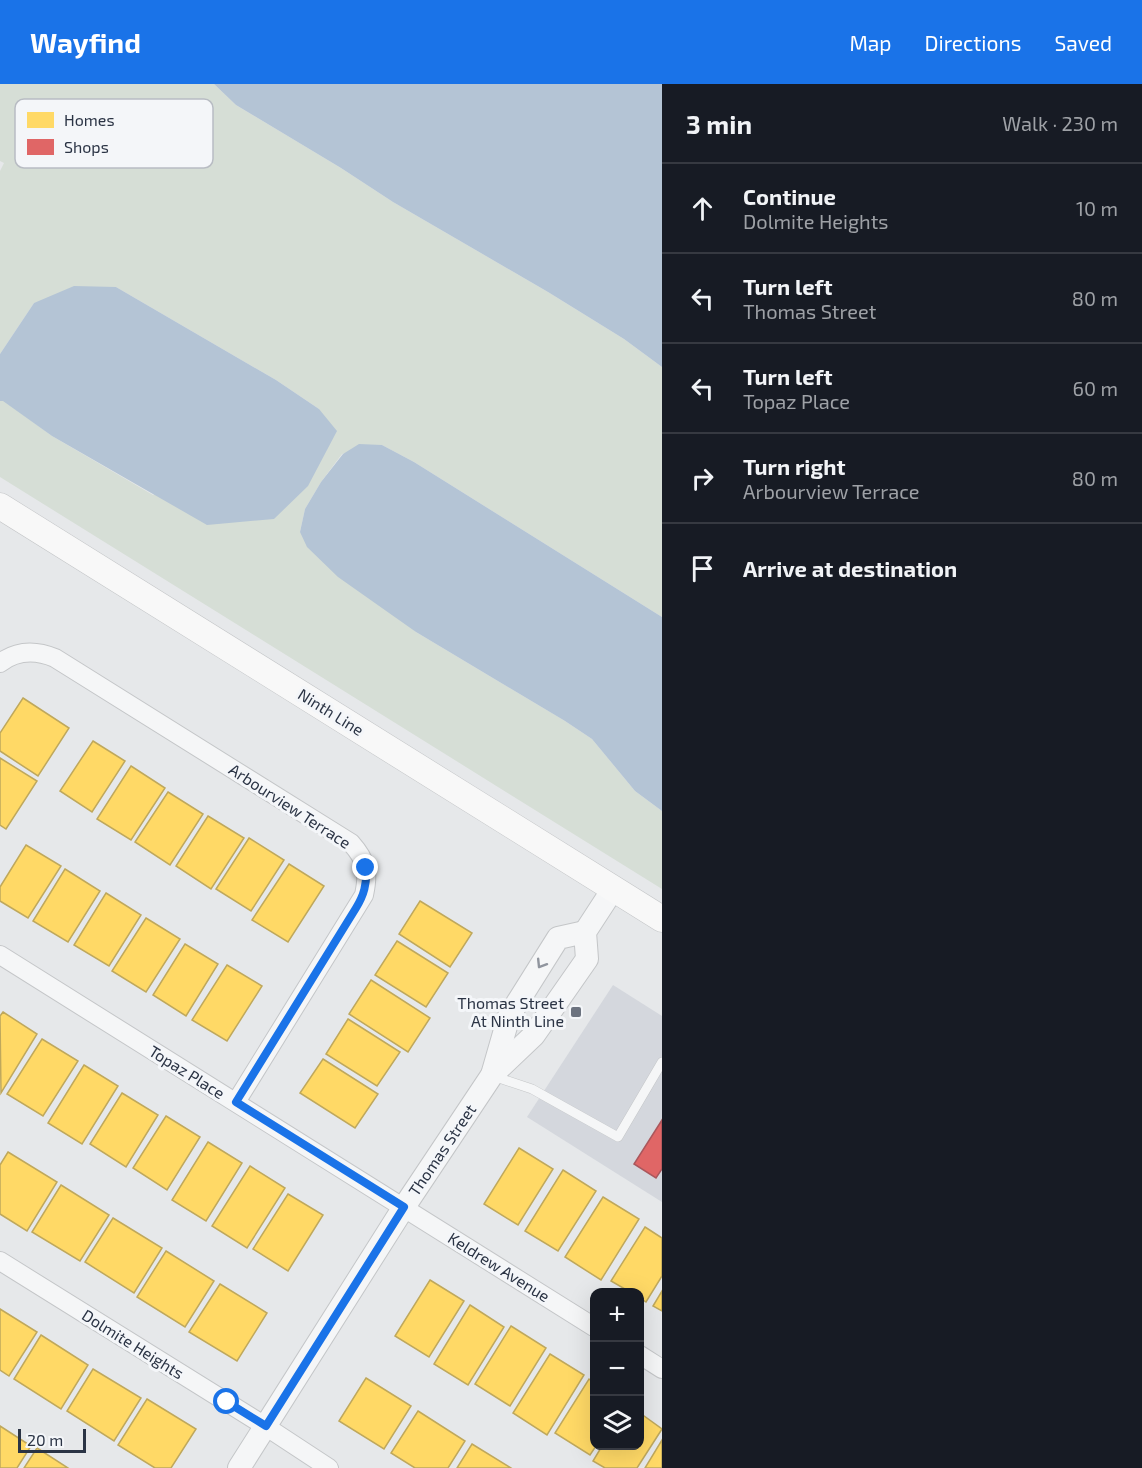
<!DOCTYPE html>
<html lang="en">
<head>
<meta charset="utf-8">
<style>
	body { margin:0; font-family:"Exo 2",sans-serif; background:#20242c; color:#f1f3f6 }
	.controls { position:absolute; right:18px; bottom:18px; display:grid; overflow:hidden; border-radius:12px; box-shadow:0 6px 24px #0002 }
	.controls button { width:54px; height:54px; display:grid; place-items:center; padding:0; border:0; border-bottom:2px solid #363941; background:#171b24; color:#f1f3f6; font:30px sans-serif }
	.scale { position:absolute; left:18px; bottom:15px; width:68px; box-sizing:border-box; padding-left:6px; border:3px solid #2b3445; border-top:0; font-size:16px; line-height:21px; white-space:nowrap; color:#2b3445; -webkit-text-stroke:4px #f4f6f9; paint-order:stroke }
	.stop { position:absolute; width:18px; height:18px; margin:-14px; border:4px solid #1a73e8; border-radius:50%; background:#fff }
	.stop.end { background:#1a73e8; border-color:#fff; box-shadow:0 2px 6px #0008 }
	.list { margin:0; padding:0; list-style:none }
	h2 { display:flex; justify-content:space-between; align-items:center; height:78px; margin:0; padding:0 24px; font-size:26px }
	h2 small { font-size:20px; font-weight:400; color:#9ea1a6 }
	.list li { display:grid; grid-template-columns:39px 1fr auto; gap:18px; align-items:center; box-sizing:border-box; height:90px; padding:0 24px; border-top:2px solid #363941 }
	.list b { display:block; font-size:22px; white-space:nowrap }
	.list p { margin:0; font-size:20px; white-space:nowrap; color:#9ea1a6 }
	.list em { font-size:20px; font-style:normal; color:#9ea1a6 }
	.icon { flex:none; width:33px; height:33px; fill:none; stroke:currentColor; stroke-width:2; stroke-linecap:round; stroke-linejoin:round }
	.map { position:relative; flex:none; width:662px; height:1384px; overflow:hidden }
	header { display:flex; align-items:center; gap:36px; box-sizing:border-box; height:84px; padding:0 30px; background:#1a73e8; color:#fff }
	header strong { font-size:28px }
	nav { display:flex; gap:33px; margin-inline-start:auto; font-size:21px }
	main { display:flex }
	aside { flex:1; background:#171b24 }
	.map>svg:first-child { display:block }
	.built { fill:#d4d7dd }
	.green { fill:#d6ded6 }
	.water { fill:#b4c4d5 }
	.homes { fill:#ffd966; stroke:#bfa85c; stroke-width:1.5 }
	.shops { fill:#e06666; stroke:#aa575c; stroke-width:1.5 }
	.lines { fill:none; stroke-linecap:round; stroke-linejoin:round }
	.service-casing { stroke:#c4c6c8; stroke-width:10 }
	.minor-casing { stroke:#c4c6c8; stroke-width:20 }
	.tertiary-casing { stroke:#c4c6c8; stroke-width:24 }
	.secondary-casing { stroke:#c4c6c8; stroke-width:27 }
	.service { stroke:#f5f6f7; stroke-width:9 }
	.minor { stroke:#f5f6f7; stroke-width:18 }
	.tertiary { stroke:#f5f6f7; stroke-width:22 }
	.secondary { stroke:#f8f8f8; stroke-width:26 }
	.oneway { stroke:#90959e }
	.route { stroke:#1a73e8; stroke-width:8 }
	.poi-dot { fill:#6c737f; stroke:#f4f6f9; stroke-width:2 }
	.labels { text-anchor:middle; stroke-width:6; stroke-linejoin:round; paint-order:stroke }
	.street-label { font-size:16px; fill:#2b3445; stroke:#f4f6f9 }
	.poi-label { font-size:16px; fill:#2b3445; stroke:#f4f6f9; text-anchor:end }
	.key { fill:#f4f6f9; stroke:#b8bcc3; stroke-width:1.5 }
	.key-label { font-size:16px; fill:#2b3445 }
</style>
</head>
<body>
<header>
<strong>Wayfind</strong>
<nav><a>Map</a><a>Directions</a><a>Saved</a></nav>
</header>
<main>
<div class="map">
<svg width="662" height="1384" viewBox="0 0 662 1384">
	<rect width="100%" height="100%" fill="#e6e8ea"/>
	<polygon class="built" points="613,901 662,932 662,1118 527,1033"/>
	<polygon class="green" points="0,0 214,0 236,21 341,84 393,118 548,208 624,255 662,283 662,533 414,378 382,361 342,370 321,398 305,425 300,448 416,548 565,637 592,655 635,707 662,727 662,805 0,393 0,317 3,316 52,352 153,411 319,325 276,296 116,203 34,219 0,270 0,87 4,79 0,77"/>
	<g class="water">
		<polygon points="214,0 662,0 662,283 624,255 548,208 393,118 341,84 236,21"/>
		<polygon points="74,202 116,203 276,296 319,325 337,347 308,402 274,435 207,441 52,352 3,317 0,317 0,270 34,219"/>
		<polygon points="359,360 382,361 414,378 662,533 662,727 635,707 592,655 565,637 416,548 338,493 307,463 300,448 305,425 321,398 343,370"/>
	</g>
	<g class="homes">
		<polygon points="23,614 69,644 38,692 0,667 0,649"/>
		<polygon points="93,657 125,677 92,728 60,707"/>
		<polygon points="0,674 37,697 6,745 0,741"/>
		<polygon points="131,682 165,704 131,756 97,735"/>
		<polygon points="168,708 203,730 170,781 135,758"/>
		<polygon points="208,732 244,754 211,805 176,782"/>
		<polygon points="249,754 284,776 251,827 216,805"/>
		<polygon points="26,761 61,782 28,834 0,817 0,803"/>
		<polygon points="289,780 324,802 288,858 252,836"/>
		<polygon points="65,785 100,807 68,858 33,837"/>
		<polygon points="106,809 141,831 109,882 74,861"/>
		<polygon points="420,817 472,849 450,883 399,850"/>
		<polygon points="146,834 180,855 146,908 112,887"/>
		<polygon points="397,857 448,889 426,923 375,891"/>
		<polygon points="185,860 218,880 186,932 153,911"/>
		<polygon points="227,881 262,902 227,957 192,936"/>
		<polygon points="371,896 430,934 408,968 349,930"/>
		<polygon points="3,928 37,950 1,1009 0,932"/>
		<polygon points="348,935 400,968 377,1002 326,970"/>
		<polygon points="42,955 78,977 43,1032 7,1010"/>
		<polygon points="323,975 378,1010 355,1044 300,1009"/>
		<polygon points="84,981 118,1002 82,1060 48,1039"/>
		<polygon points="122,1009 158,1031 126,1083 90,1060"/>
		<polygon points="166,1032 200,1053 167,1106 133,1084"/>
		<polygon points="208,1058 242,1079 206,1137 172,1116"/>
		<polygon points="519,1064 553,1085 518,1141 484,1120"/>
		<polygon points="8,1068 57,1098 27,1147 0,1130 0,1081"/>
		<polygon points="250,1082 285,1104 247,1164 212,1142"/>
		<polygon points="563,1086 596,1107 558,1167 525,1147"/>
		<polygon points="61,1101 109,1131 80,1177 32,1148"/>
		<polygon points="288,1110 323,1131 288,1187 253,1165"/>
		<polygon points="603,1113 639,1135 601,1196 565,1173"/>
		<polygon points="113,1134 162,1164 134,1209 85,1178"/>
		<polygon points="645,1143 662,1154 662,1192 646,1218 640,1214 640,1208 630,1208 611,1197"/>
		<polygon points="166,1167 214,1197 185,1243 137,1213"/>
		<polygon points="430,1196 464,1217 429,1273 395,1252"/>
		<polygon points="220,1200 267,1229 237,1277 189,1248"/>
		<polygon points="662,1207 662,1227 653,1222"/>
		<polygon points="470,1221 504,1243 468,1301 434,1280"/>
		<polygon points="0,1225 37,1248 9,1292 0,1286"/>
		<polygon points="511,1242 546,1264 510,1322 475,1300"/>
		<polygon points="41,1251 88,1281 61,1325 14,1295"/>
		<polygon points="550,1270 584,1291 547,1351 513,1329"/>
		<polygon points="93,1285 141,1314 114,1357 67,1327"/>
		<polygon points="366,1294 411,1322 384,1365 339,1337"/>
		<polygon points="589,1295 594,1299 596,1362 590,1371 555,1349"/>
		<polygon points="147,1315 196,1345 171,1384 155,1384 118,1361"/>
		<polygon points="418,1327 465,1357 448,1384 415,1384 391,1369"/>
		<polygon points="640,1329 662,1345 637,1384 605,1384 593,1377 602,1362 640,1362"/>
		<polygon points="0,1342 31,1362 17,1384 0,1384"/>
		<polygon points="662,1356 662,1384 645,1384"/>
		<polygon points="472,1360 511,1384 457,1384"/>
		<polygon points="37,1364 68,1384 24,1384"/>
	</g>
	<polygon class="shops" points="662,1036 662,1085 656,1094 634,1080"/>
	<g class="lines">
		<defs>
			<polyline id="service" points="493,992 532,1005 618,1053 662,978"/>
			<g id="minor">
				<path d="M0 579C17 566 36 566 55 574L351 759C367 777 369 788 364 811L236 1018"/>
				<polyline points="0,871 594,1243"/>
				<polyline points="0,1177 265,1342 329,1384"/>
				<polyline points="640,1271 662,1285"/>
			</g>
			<g id="tertiary">
				<polyline points="492,991 509,932 558,854 585,848"/>
				<polyline points="239,1384 404,1123 492,991 534,951 587,875 585,848 613,805"/>
			</g>
			<polyline id="secondary" points="0,422 662,835"/>
		</defs>
		<use href="#service" class="service-casing"/>
		<use href="#minor" class="minor-casing"/>
		<use href="#tertiary" class="tertiary-casing"/>
		<use href="#secondary" class="secondary-casing"/>
		<use href="#service" class="service"/>
		<use href="#minor" class="minor"/>
		<use href="#tertiary" class="tertiary"/>
		<use href="#secondary" class="secondary"/>
	</g>
	<defs><path id="oneway-chevron" d="M-2-3.5L2.5 0L-2 3.5" fill="none" stroke-width="1.6" stroke-linecap="round" stroke-linejoin="round" transform="scale(1.5)"/></defs>
	<use class="oneway" href="#oneway-chevron" transform="translate(541 880) rotate(122)"/>
	<g class="lines">
		<path class="route" d="M227 1318 266 1342 404 1123 236 1018 356 824C364 811 367 800 366 784"/>
	</g>
	<rect class="poi-dot" x="570" y="922" width="12" height="12" rx="3"/>
	<g class="labels">
		<g class="street-label">
			<text transform="translate(331 628) rotate(32)" y="6">Ninth Line</text>
			<text transform="translate(290 722) rotate(33)" y="6">Arbourview Terrace</text>
			<text transform="translate(187 988) rotate(32)" y="6">Topaz Place</text>
			<text transform="translate(442 1066) rotate(-56)" y="6">Thomas Street</text>
			<text transform="translate(499 1183) rotate(32)" y="6">Keldrew Avenue</text>
			<text transform="translate(133 1260) rotate(32)" y="6">Dolmite Heights</text>
		</g>
		<g class="poi-label">
			<text x="564" y="925">Thomas Street<tspan x="564" dy="18">At Ninth Line</tspan></text>
		</g>
	</g>
	<rect x="15" y="15" width="198" height="69" rx="9" class="key"/>
	<rect x="27" y="28" width="27" height="16" fill="#ffd966"/>
	<rect x="27" y="55" width="27" height="16" fill="#e06666"/>
	<g class="key-label">
		<text x="64" y="42">Homes</text>
		<text x="64" y="69">Shops</text>
	</g>
</svg>
<div class="controls">
<button>+</button>
<button>−</button>
<button><svg class="icon" aria-label="layers" viewBox="0 0 24 24"><path d="M12 4l9 5-9 5-9-5zM3 14l9 5 9-5"/></svg></button>
</div>
<div class="scale">20 m</div>
<div class="stop" style="left:227px;top:1318px"></div>
<div class="stop end" style="left:366px;top:784px"></div>
</div>
<aside>
<h2>3 min<small>Walk · 230 m</small></h2>
<ul class="list">
<li><svg class="icon" aria-label="ahead" viewBox="0 0 24 24"><path d="M12 20V5M6 11l6-6 6 6"/></svg><div><b>Continue</b><p>Dolmite Heights</p></div><em>10 m</em></li>
<li><svg class="icon" aria-label="left" viewBox="0 0 24 24"><path d="M17 20v-9H6M10 6l-5 5 5 5"/></svg><div><b>Turn left</b><p>Thomas Street</p></div><em>80 m</em></li>
<li><svg class="icon" aria-label="left" viewBox="0 0 24 24"><path d="M17 20v-9H6M10 6l-5 5 5 5"/></svg><div><b>Turn left</b><p>Topaz Place</p></div><em>60 m</em></li>
<li><svg class="icon" aria-label="right" viewBox="0 0 24 24"><path d="M7 20v-9h11M14 6l5 5-5 5"/></svg><div><b>Turn right</b><p>Arbourview Terrace</p></div><em>80 m</em></li>
<li><svg class="icon" aria-label="arrive" viewBox="0 0 24 24"><path d="M6 21V4h12l-3 4 3 4H6"/></svg><div><b>Arrive at destination</b></div></li>
</ul>
</aside>
</main>
</body>
</html>
